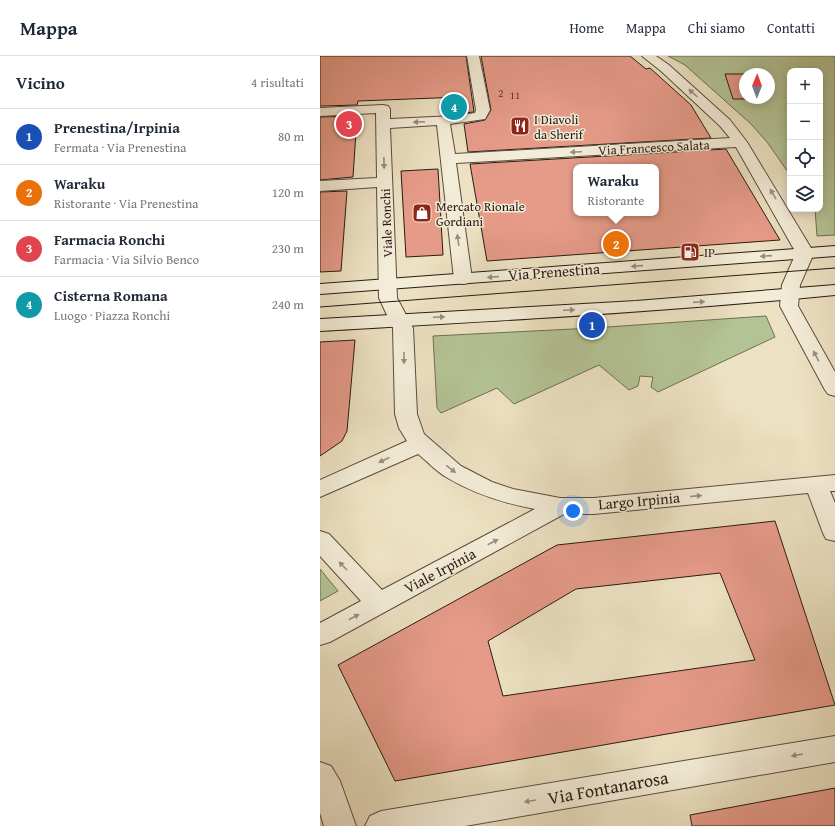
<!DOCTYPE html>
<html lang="it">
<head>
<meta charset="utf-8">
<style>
	body { margin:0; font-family:"Gentium Book Plus",serif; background:#f2f2f3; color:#1f2937 }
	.controls { position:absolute; right:12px; top:12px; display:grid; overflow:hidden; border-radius:8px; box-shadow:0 2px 10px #0003 }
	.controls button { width:36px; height:36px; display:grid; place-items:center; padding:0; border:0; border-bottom:1px solid #e0e1e3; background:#fff; color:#1f2937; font:20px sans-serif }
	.compass { position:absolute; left:419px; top:12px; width:36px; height:36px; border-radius:50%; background:#fff; box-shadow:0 2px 10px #0003; rotate:1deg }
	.you { position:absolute; left:253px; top:455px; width:14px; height:14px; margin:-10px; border:3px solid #fff; border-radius:50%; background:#1a73e8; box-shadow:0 0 0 6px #1a73e833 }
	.badge { display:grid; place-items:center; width:26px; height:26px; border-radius:50%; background:#8f2418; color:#fff; font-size:13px; font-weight:700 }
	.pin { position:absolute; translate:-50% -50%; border:2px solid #fff; box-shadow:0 1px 4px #0006 }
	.popup { position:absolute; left:253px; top:108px; width:86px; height:52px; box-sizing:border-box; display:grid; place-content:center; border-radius:8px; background:#fff; filter:drop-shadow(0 1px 3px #0005); font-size:13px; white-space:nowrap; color:#747a83 }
	.popup b { font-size:15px; color:#1f2937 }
	.popup::after { content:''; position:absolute; left:50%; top:100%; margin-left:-8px; border:8px solid transparent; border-top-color:#fff }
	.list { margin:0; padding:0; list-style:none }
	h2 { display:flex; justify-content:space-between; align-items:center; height:52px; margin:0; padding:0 16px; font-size:17px }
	h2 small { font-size:13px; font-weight:400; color:#747a83 }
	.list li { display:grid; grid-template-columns:26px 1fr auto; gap:12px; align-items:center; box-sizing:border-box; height:56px; padding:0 16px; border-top:1px solid #e0e1e3 }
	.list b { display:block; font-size:15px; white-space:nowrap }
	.list p { margin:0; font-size:13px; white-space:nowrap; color:#747a83 }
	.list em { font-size:13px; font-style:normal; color:#747a83 }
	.icon { flex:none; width:22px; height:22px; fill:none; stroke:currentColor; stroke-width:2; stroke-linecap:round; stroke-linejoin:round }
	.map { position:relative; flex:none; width:515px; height:770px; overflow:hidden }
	header { display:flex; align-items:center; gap:24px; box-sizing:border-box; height:56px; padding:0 20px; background:#fff; border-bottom:1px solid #e0e1e3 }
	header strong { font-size:19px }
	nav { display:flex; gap:22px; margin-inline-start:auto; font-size:14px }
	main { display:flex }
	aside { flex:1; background:#fff }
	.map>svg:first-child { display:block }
	.green { fill:#b4c395; stroke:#6e6f54; fill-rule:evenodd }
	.building { fill:#e69b89; stroke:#291b14; fill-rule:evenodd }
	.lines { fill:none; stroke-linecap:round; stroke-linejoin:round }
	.street-casing { stroke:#5a4c40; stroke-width:2 }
	.secondary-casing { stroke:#291b14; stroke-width:2 }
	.street { fill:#f3ecd7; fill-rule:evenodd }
	.secondary { fill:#f3ecd7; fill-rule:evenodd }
	.tram { stroke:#291b14; stroke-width:1 }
	.oneway { fill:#988e7f }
	.labels { text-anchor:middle; stroke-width:3; stroke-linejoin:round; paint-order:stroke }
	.far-number-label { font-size:11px; fill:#583b31 }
	.far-poi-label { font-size:13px; fill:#291b14; stroke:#f3ecd7; text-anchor:start }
	.far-street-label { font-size:13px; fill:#291b14; stroke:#f3ecd7 }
	.street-label { font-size:15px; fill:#291b14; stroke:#f3ecd7 }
	.near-street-label { font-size:18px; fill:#291b14; stroke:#f3ecd7 }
</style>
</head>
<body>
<header>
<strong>Mappa</strong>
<nav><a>Home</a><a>Mappa</a><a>Chi siamo</a><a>Contatti</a></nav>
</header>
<main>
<aside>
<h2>Vicino<small>4 risultati</small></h2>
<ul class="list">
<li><span class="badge" style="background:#1a4fb4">1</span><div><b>Prenestina/Irpinia</b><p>Fermata · Via Prenestina</p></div><em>80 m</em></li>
<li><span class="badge" style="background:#e8710a">2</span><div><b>Waraku</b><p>Ristorante · Via Prenestina</p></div><em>120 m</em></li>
<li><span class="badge" style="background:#e0444e">3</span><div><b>Farmacia Ronchi</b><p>Farmacia · Via Silvio Benco</p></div><em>230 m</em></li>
<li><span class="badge" style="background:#0f9aa8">4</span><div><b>Cisterna Romana</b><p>Luogo · Piazza Ronchi</p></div><em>240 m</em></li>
</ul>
</aside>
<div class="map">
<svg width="515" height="770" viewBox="0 0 515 770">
	<rect width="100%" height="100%" fill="#ece1c2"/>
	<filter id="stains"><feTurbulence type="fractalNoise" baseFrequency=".005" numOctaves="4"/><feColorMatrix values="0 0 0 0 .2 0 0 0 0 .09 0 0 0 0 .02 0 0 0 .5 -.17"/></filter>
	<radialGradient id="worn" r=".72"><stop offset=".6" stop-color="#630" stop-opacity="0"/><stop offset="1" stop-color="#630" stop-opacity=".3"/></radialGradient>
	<g class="green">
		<path d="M348 0H515V179L497 180 495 153H500V15H470V119L447 86 431 68 365 9ZM425 18H449V42H425Z"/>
		<polygon points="446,260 455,281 338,336 331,331 333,321 320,320 318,330 309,334 279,309 194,348 177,332 121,357 117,352 113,280 273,272"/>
		<polygon points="0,513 18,535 0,545"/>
	</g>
	<g class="building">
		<polygon points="0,0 146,0 154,56 143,57 141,41 38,45 37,49 0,50"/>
		<polygon points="161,0 310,0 326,13 330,12 371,49 391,82 148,96 144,68 165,64 171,54"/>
		<polygon points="405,18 433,18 425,18 425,42 442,43 413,43"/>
		<polygon points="37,60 33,121 0,124 0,61"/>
		<path d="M406 93 460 184 167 205 150 108ZM256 111H336V157H256Z"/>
		<polygon points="118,113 123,199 86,201 81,115"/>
		<polygon points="27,135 21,215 0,216 0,136"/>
		<polygon points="35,284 27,375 22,385 0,400 0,286"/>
		<path d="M455 465 515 649 75 725 18 609 237 489ZM400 517 435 604 183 640 168 585 256 533Z"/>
		<polygon points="515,732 515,770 372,770 370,759"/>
	</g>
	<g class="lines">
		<defs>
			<g id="street">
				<path d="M147 0H159L170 54 165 63 130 68 135 98 410 82 400 70 341 15 322 0H336L349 9 410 64 427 86 494 197 480 229 478 250 515 316V340L508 338 505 334 460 250 462 229 476 197 416 91 136 107 152 223 149 227 143 228 137 227 134 223 117 69 70 72 77 242 93 272 97 358 104 378 141 410 172 426 193 433 240 442H274L515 419V435H510L515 447V485L506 483 503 477 488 437 274 458H244L10 586 0 589V567L41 545 0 500V475L9 478 62 534 215 453C183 447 154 438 126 421 116 415 107 405 98 398L0 441V424L87 385 79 372 75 358 73 272 59 242 57 131 0 135V125L57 122 56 57 0 60V52L63 49 68 50 70 53V63L135 60 155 57 156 54Z"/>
				<polygon points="515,680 515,706 145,770 45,770 50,760 61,755"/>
				<polygon points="0,706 11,710 20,725 36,770 4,770 0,757"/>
			</g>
			<g id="secondary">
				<polygon points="515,190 515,200 0,238 0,228"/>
				<path d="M515 229V239C344 256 172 265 0 275V263L316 245Z"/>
			</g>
		</defs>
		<use href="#street" class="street-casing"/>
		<use href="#secondary" class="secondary-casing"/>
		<use href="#street" class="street"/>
		<use href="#secondary" class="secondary"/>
		<polyline class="tram" points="0,251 515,212"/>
	</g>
	<defs><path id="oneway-solid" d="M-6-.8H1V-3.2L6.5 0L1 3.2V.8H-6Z"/></defs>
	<g class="oneway">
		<use href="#oneway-solid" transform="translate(373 37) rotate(-138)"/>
		<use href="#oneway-solid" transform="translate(99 66) rotate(177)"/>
		<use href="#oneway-solid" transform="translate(256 96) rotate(177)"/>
		<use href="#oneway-solid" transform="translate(64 107) rotate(89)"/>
		<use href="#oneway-solid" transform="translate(453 138) rotate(-120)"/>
		<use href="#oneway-solid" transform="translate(138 184) rotate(-98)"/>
		<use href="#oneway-solid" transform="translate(446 200) rotate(176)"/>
		<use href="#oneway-solid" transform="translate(317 210) rotate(176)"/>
		<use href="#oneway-solid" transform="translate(173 221) rotate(176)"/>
		<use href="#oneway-solid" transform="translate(379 246) rotate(-4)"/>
		<use href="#oneway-solid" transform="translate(249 254) rotate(-3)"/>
		<use href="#oneway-solid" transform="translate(119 261) rotate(-3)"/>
		<use href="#oneway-solid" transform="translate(496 300) rotate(-118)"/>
		<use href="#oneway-solid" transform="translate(84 302) rotate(89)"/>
		<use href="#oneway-solid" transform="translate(64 404) rotate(156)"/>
		<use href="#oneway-solid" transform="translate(131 413) rotate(37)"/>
		<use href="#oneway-solid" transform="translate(376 440) rotate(-5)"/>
		<use href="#oneway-solid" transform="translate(173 486) rotate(-28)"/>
		<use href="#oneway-solid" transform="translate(23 510) rotate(-134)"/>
		<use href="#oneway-solid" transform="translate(34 561) rotate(-28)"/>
		<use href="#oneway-solid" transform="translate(477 699) rotate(170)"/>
		<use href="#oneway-solid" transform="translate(210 745) rotate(170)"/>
	</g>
	<defs>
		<symbol id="restaurant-square" viewBox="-11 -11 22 22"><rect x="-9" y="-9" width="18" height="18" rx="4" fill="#8f2418" stroke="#f3ecd7"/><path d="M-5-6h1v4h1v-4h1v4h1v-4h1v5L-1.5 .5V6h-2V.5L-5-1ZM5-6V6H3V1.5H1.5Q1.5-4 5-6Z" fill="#fff"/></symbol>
		<symbol id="shop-square" viewBox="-11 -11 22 22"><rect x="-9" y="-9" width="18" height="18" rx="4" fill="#8f2418" stroke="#f3ecd7"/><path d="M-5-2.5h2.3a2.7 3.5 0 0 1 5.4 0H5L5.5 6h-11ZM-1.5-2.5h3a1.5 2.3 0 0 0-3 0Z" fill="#fff"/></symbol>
		<symbol id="fuel-square" viewBox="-11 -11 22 22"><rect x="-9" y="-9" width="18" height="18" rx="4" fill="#8f2418" stroke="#f3ecd7"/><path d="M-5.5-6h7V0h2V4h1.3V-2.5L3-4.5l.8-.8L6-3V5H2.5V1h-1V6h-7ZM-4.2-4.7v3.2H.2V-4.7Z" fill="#fff"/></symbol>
	</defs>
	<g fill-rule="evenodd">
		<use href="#restaurant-square" x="189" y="59" width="22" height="22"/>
		<use href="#shop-square" x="91" y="146" width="22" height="22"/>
		<use href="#fuel-square" x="359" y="185" width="22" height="22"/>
	</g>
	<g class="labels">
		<g class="far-number-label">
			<text x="181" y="41">2</text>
			<text x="195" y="43">11</text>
		</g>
		<g class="far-poi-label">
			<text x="214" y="68">I Diavoli<tspan x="214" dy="15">da Sherif</tspan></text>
			<text x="116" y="155">Mercato Rionale<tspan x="116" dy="15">Gordiani</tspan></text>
			<text x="384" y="201">IP</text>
		</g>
		<g class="far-street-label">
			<text transform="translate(334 91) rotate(-3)" y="5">Via Francesco Salata</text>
			<text transform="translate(66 167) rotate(-92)" y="5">Viale Ronchi</text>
		</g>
		<g class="street-label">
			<text transform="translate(234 216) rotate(-4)" y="5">Via Prenestina</text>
			<text transform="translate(319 445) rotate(-5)" y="5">Largo Irpinia</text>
			<text transform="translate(120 515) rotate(-28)" y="5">Viale Irpinia</text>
		</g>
		<g class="near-street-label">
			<text transform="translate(288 732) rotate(-10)" y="6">Via Fontanarosa</text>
		</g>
	</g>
	<rect width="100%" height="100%" filter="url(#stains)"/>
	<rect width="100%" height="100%" fill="url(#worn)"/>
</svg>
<div class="controls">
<button>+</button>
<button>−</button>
<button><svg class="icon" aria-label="locate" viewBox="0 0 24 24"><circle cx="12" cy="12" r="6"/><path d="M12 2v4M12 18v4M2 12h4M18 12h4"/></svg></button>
<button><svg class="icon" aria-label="layers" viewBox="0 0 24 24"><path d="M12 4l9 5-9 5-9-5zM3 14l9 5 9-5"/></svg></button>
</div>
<svg class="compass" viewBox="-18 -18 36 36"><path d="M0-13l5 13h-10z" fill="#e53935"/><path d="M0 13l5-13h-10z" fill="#747a83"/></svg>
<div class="you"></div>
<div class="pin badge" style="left:272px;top:269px;background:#1a4fb4">1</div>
<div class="pin badge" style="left:296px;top:188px;background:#e8710a">2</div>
<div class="popup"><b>Waraku</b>Ristorante</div>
<div class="pin badge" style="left:29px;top:68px;background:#e0444e">3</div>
<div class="pin badge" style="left:134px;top:51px;background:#0f9aa8">4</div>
</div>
</main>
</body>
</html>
